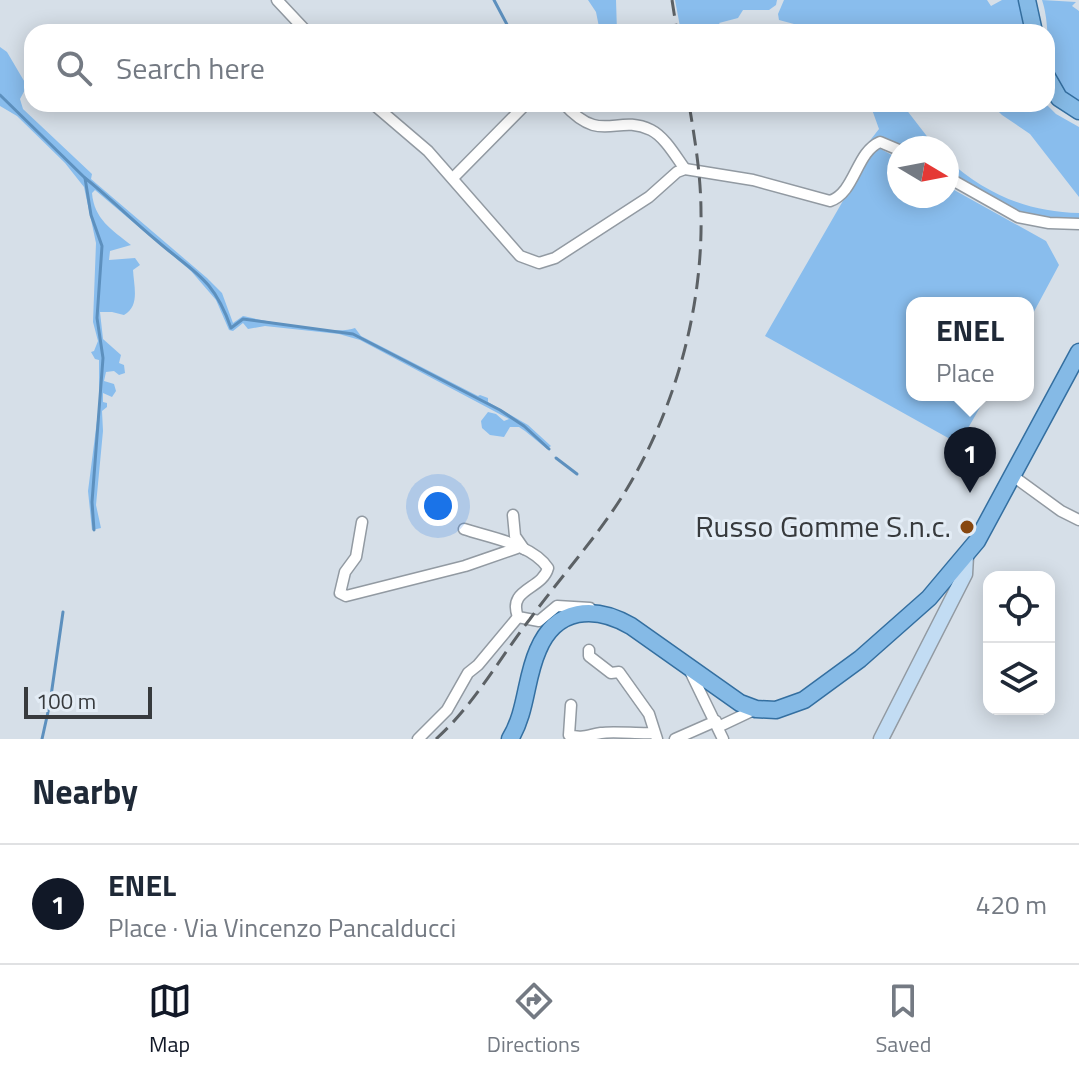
<!DOCTYPE html>
<html lang="en">
<head>
<meta charset="utf-8">
<style>
	body { margin:0; font-family:"Titillium Web",sans-serif; background:#f6f6f7; color:#1f2937 }
	.controls { position:absolute; right:24px; bottom:24px; display:grid; overflow:hidden; border-radius:16px; box-shadow:0 4px 20px #0003 }
	.controls button { width:72px; height:72px; display:grid; place-items:center; padding:0; border:0; border-bottom:2px solid #e0e1e3; background:#fff; color:#1f2937; font:40px sans-serif }
	.compass { position:absolute; left:887px; top:136px; width:72px; height:72px; border-radius:50%; background:#fff; box-shadow:0 4px 20px #0003; rotate:100deg }
	.scale { position:absolute; left:24px; bottom:20px; width:128px; box-sizing:border-box; padding-left:8px; border:4px solid #373a3d; border-top:0; font-size:22px; line-height:28px; white-space:nowrap; color:#373a3d; -webkit-text-stroke:6px #e3ecf5; paint-order:stroke }
	.you { position:absolute; left:438px; top:506px; width:28px; height:28px; margin:-20px; border:6px solid #fff; border-radius:50%; background:#1a73e8; box-shadow:0 0 0 12px #1a73e833 }
	.badge { display:grid; place-items:center; width:52px; height:52px; border-radius:50%; background:#111827; color:#fff; font-size:26px; font-weight:700 }
	.pin { position:absolute; translate:-50% -66px; filter:drop-shadow(0 2px 4px #0008) }
	.pin::after { content:''; position:absolute; top:42px; width:28px; height:24px; background:inherit; clip-path:polygon(0 0,100% 0,50% 100%) }
	.popup { position:absolute; left:906px; top:297px; width:128px; height:104px; box-sizing:border-box; display:grid; place-content:center; border-radius:16px; background:#fff; filter:drop-shadow(0 2px 6px #0005); font-size:26px; white-space:nowrap; color:#747a83 }
	.popup b { font-size:30px; color:#1f2937 }
	.popup::after { content:''; position:absolute; left:50%; top:100%; margin-left:-16px; border:16px solid transparent; border-top-color:#fff }
	.list { margin:0; padding:0; list-style:none }
	h2 { display:flex; justify-content:space-between; align-items:center; height:104px; margin:0; padding:0 32px; font-size:34px }
	h2 small { font-size:26px; font-weight:400; color:#747a83 }
	.list li { display:grid; grid-template-columns:52px 1fr auto; gap:24px; align-items:center; box-sizing:border-box; height:120px; padding:0 32px; border-top:2px solid #e0e1e3 }
	.list b { display:block; font-size:30px; white-space:nowrap }
	.list p { margin:0; font-size:26px; white-space:nowrap; color:#747a83 }
	.list em { font-size:26px; font-style:normal; color:#747a83 }
	.icon { flex:none; width:44px; height:44px; fill:none; stroke:currentColor; stroke-width:2; stroke-linecap:round; stroke-linejoin:round }
	.map { position:relative; flex:none; width:1079px; height:739px; overflow:hidden }
	.search { position:absolute; background:#fff; box-shadow:0 4px 20px #0003; left:24px; right:24px; top:24px; height:88px; display:flex; align-items:center; gap:20px; box-sizing:border-box; padding:0 28px; border-radius:24px; color:#747a83; font-size:30px }
	.sheet { height:224px; background:#fff }
	nav { display:flex; justify-content:space-around; align-items:center; box-sizing:border-box; height:112px; border-top:2px solid #e0e1e3; background:#fff; font-size:22px; color:#747a83 }
	nav a { display:grid; justify-items:center; gap:4px }
	nav .on { color:#111827 }
	.map>svg:first-child { display:block }
	.green { fill:#89bded }
	.lines { fill:none; stroke-linecap:round; stroke-linejoin:round }
	.stream { stroke:#5d90be; stroke-width:3 }
	.minor-casing { stroke:#929aa2; stroke-width:13 }
	.secondary-casing { stroke:#929aa2; stroke-width:17 }
	.primary-casing { stroke:#346fa0; stroke-width:19 }
	.minor { stroke:#fff; stroke-width:10 }
	.secondary { stroke:#c2dcf3; stroke-width:14 }
	.primary { stroke:#85bae6; stroke-width:16 }
	.rail { stroke:#5c6165; stroke-width:3; stroke-dasharray:16 8; stroke-linecap:butt }
	.poi-dot { fill:#87470f; stroke:#e3ecf5; stroke-width:3 }
	.labels { text-anchor:middle; stroke-width:6; stroke-linejoin:round; paint-order:stroke }
	.poi-label { font-size:30px; fill:#373a3d; stroke:#e3ecf5; text-anchor:end }
</style>
</head>
<body>
<div class="map">
<svg width="1079" height="739" viewBox="0 0 1079 739">
	<rect width="100%" height="100%" fill="#d6dfe8"/>
	<g class="green">
		<polygon points="588,0 616,0 617,32 600,32 596,12"/>
		<polygon points="675,0 777,0 776,5 769,10 743,10 738,18 719,23 724,30 737,30 736,32 681,32"/>
		<polygon points="784,0 987,0 991,6 1002,0 1021,0 1028,32 824,32 779,20 778,14"/>
		<path d="M1042 0 1076 2 1072 6 1079 11V104C1036 80 1055 39 1042 0Z"/>
		<path d="M0 47 7 52 27 86 20 99 23 109 92 174 91 179 207 278 222 293 233 323 243 316C265 321 336 336 355 328L361 336 478 396 480 395 488 398V402L528 425 551 446 547 449 525 431 519 427H510L504 437 490 435 482 428 481 421 488 412 496 414 504 421 509 419 360 340 339 334 265 326 248 329 243 323 233 331 229 330 216 300 191 271 95 190 92 193C94 219 112 230 131 245L110 251 109 260 135 258 140 265 133 270C134 287 140 306 124 315L112 312H100L103 339 121 355 119 363 124 365 125 373 119 375 114 371 106 372 104 381 114 384 116 391 112 397 103 393V402L107 403V407L102 411 103 431 96 505 101 528 92 530 88 491 99 405V360L95 359 91 352 94 351 98 341 93 322 96 243 84 187 65 163 17 116 0 106Z"/>
		<polygon points="870,104 902,104 936,148 907,148 883,137 868,143 879,129"/>
		<polygon points="991,104 1046,104 1056,114 1079,127 1079,197 1030,134 1002,115"/>
		<polygon points="879,148 899,159 899,196 947,196 947,186 1046,241 1059,265 1030,319 1028,303 912,303 912,395 987,395 959,444 765,336 870,154"/>
		<path d="M947 159C985 194 1028 212 1079 213V220L1022 214 947 172Z"/>
	</g>
	<g class="lines">
		<g class="stream">
			<polyline points="494,0 511,32"/>
			<polyline points="0,95 85,178 91,215 102,246 97,318 103,358 92,502 94,530"/>
			<path d="M85 178C110 198 132 220 156 240 194 273 213 277 231 328L243 319 353 334 500 410 524 426 549 449"/>
			<polyline points="556,458 577,474"/>
			<polyline points="42,739 50,703 63,612"/>
		</g>
		<defs>
			<g id="minor">
				<polyline points="277,0 307,32"/>
				<path d="M373 104 428 151 520 256 539 263 555 258 649 197 677 172 685 169 753 180 830 201C855 193 856 152 880 142L899 150"/>
				<path d="M564 104C602 146 616 113 651 130 665 137 676 157 685 169"/>
				<polyline points="947,177 1018,217 1049,223 1079,224"/>
				<polyline points="453,178 526,104"/>
				<polyline points="1013,476 1061,511 1079,520"/>
				<polyline points="513,515 515,536 524,549"/>
				<polyline points="362,522 356,557 345,572 340,593 346,596 465,566 517,548"/>
				<path d="M464 529C491 538 532 544 548 568 542 590 507 588 518 617L539 621 557 606 590 608"/>
				<polyline points="589,650 589,656 611,673 619,672 649,714 657,739"/>
				<polyline points="689,669 723,739"/>
				<path d="M571 705 569 735C582 739 588 735 601 733 613 731 640 734 654 733"/>
				<polyline points="718,727 756,709"/>
				<polyline points="418,739 447,710 468,673 478,665 518,617"/>
				<polyline points="675,739 716,721"/>
			</g>
			<polyline id="secondary" points="881,739 965,574 966,556"/>
			<g id="primary">
				<polyline points="1027,0 1034,32"/>
				<polyline points="1047,77 1059,98 1079,111"/>
				<path d="M510 739C527 711 525 679 538 650 556 607 595 605 631 626L740 703 756 709 776 710 804 700 860 659 929 598 977 541 1079 352"/>
			</g>
		</defs>
		<use href="#minor" class="minor-casing"/>
		<use href="#secondary" class="secondary-casing"/>
		<use href="#primary" class="primary-casing"/>
		<use href="#minor" class="minor"/>
		<use href="#secondary" class="secondary"/>
		<use href="#primary" class="primary"/>
		<g class="rail">
			<polyline points="672,0 677,32"/>
			<path d="M436 739C474 705 499 659 530 619 562 575 600 534 628 487 676 406 703 307 701 213 701 176 695 140 689 104"/>
		</g>
	</g>
	<circle class="poi-dot" cx="967" cy="527" r="8"/>
	<g class="labels">
		<g class="poi-label">
			<text x="951" y="537">Russo Gomme S.n.c.</text>
		</g>
	</g>
</svg>
<div class="controls">
<button><svg class="icon" aria-label="locate" viewBox="0 0 24 24"><circle cx="12" cy="12" r="6"/><path d="M12 2v4M12 18v4M2 12h4M18 12h4"/></svg></button>
<button><svg class="icon" aria-label="layers" viewBox="0 0 24 24"><path d="M12 4l9 5-9 5-9-5zM3 14l9 5 9-5"/></svg></button>
</div>
<svg class="compass" viewBox="-18 -18 36 36"><path d="M0-13l5 13h-10z" fill="#e53935"/><path d="M0 13l5-13h-10z" fill="#747a83"/></svg>
<div class="scale">100 m</div>
<div class="you"></div>
<div class="pin badge" style="left:970px;top:493px">1</div>
<div class="popup"><b>ENEL</b>Place</div>
<div class="search"><svg class="icon" aria-label="search" viewBox="0 0 24 24"><circle cx="10" cy="10" r="6"/><path d="M15 15l6 6"/></svg>Search here</div>
</div>
<section class="sheet">
<h2>Nearby<small></small></h2>
<ul class="list">
<li><span class="badge">1</span><div><b>ENEL</b><p>Place · Via Vincenzo Pancalducci</p></div><em>420 m</em></li>
</ul>
</section>
<nav>
<a class="on"><svg class="icon" aria-label="map" viewBox="0 0 24 24"><path d="M3 6l6-2 6 2 6-2v14l-6 2-6-2-6 2zM9 4v14M15 6v14"/></svg>Map</a>
<a><svg class="icon" aria-label="directions" viewBox="0 0 24 24"><path d="M12 3l9 9-9 9-9-9zM9 14v-3h6M13 9l2 2-2 2"/></svg>Directions</a>
<a><svg class="icon" aria-label="saved" viewBox="0 0 24 24"><path d="M7 4h10v16l-5-4-5 4z"/></svg>Saved</a>
</nav>
</body>
</html>
